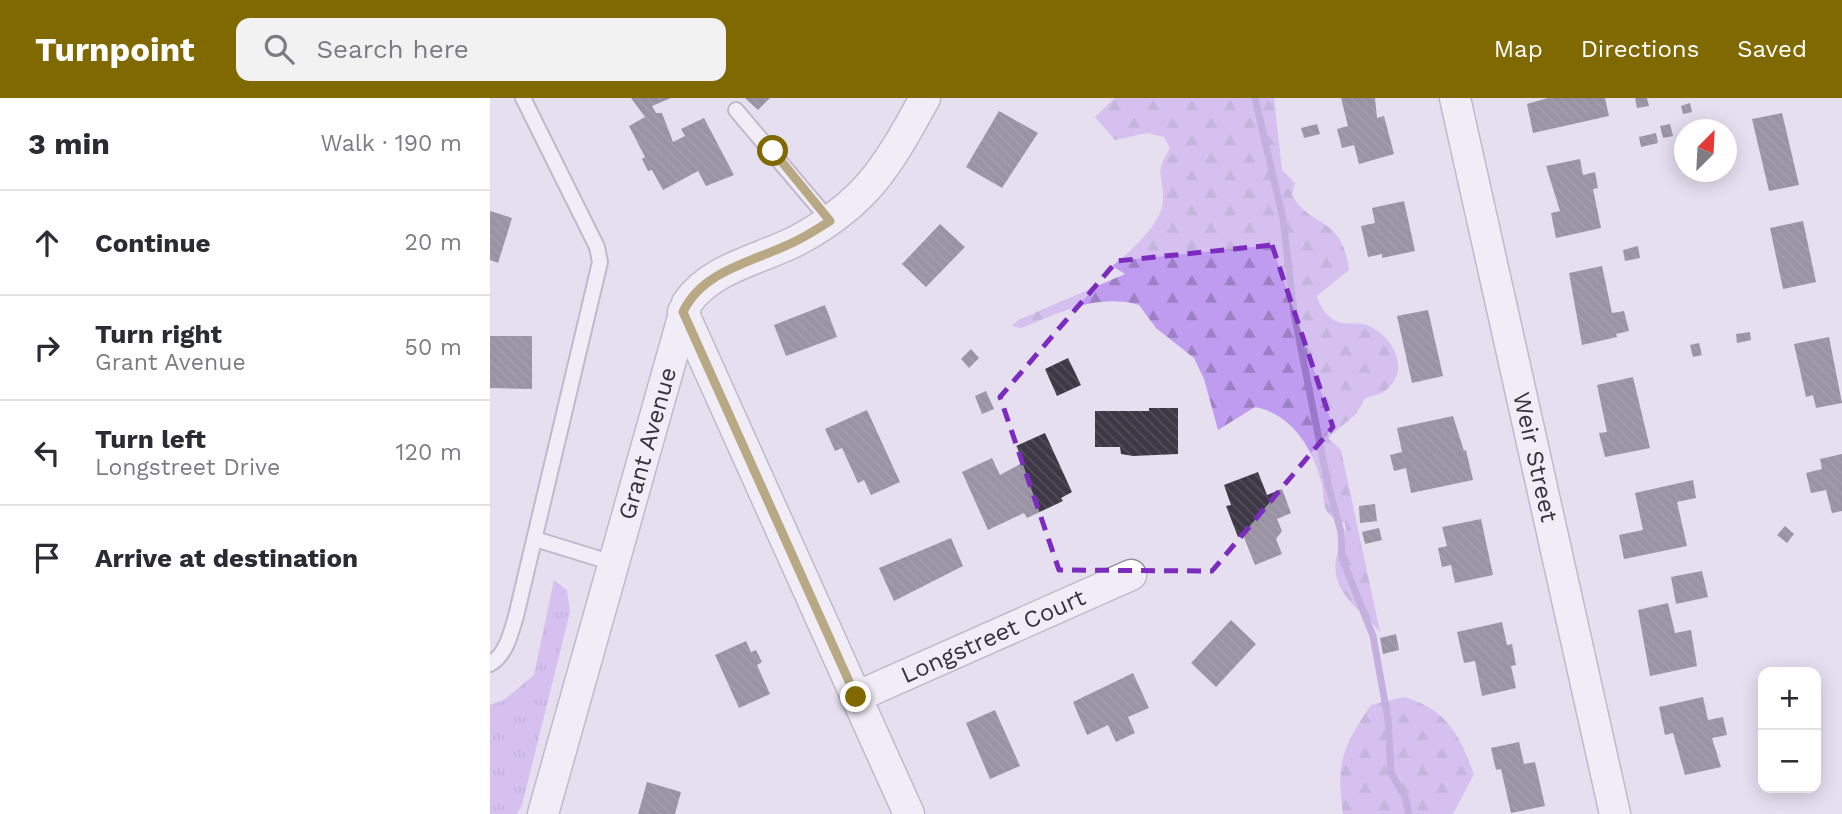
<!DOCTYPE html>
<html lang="en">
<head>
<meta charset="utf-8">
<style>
	body { margin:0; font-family:"Work Sans",sans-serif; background:#f2f2f3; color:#2b2b33 }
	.controls { position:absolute; right:21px; bottom:21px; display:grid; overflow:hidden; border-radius:14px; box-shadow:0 4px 18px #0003 }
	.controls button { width:63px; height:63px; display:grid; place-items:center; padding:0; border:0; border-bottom:2px solid #e1e1e2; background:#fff; color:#2b2b33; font:35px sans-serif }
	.compass { position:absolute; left:1184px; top:21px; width:63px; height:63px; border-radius:50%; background:#fff; box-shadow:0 4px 18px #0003; rotate:24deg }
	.stop { position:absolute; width:21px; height:21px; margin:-16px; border:5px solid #816901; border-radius:50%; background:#fff }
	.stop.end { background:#816901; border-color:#fff; box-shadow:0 2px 7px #0008 }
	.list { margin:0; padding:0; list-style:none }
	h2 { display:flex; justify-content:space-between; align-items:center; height:91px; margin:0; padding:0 28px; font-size:30px }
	h2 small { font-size:23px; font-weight:400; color:#7c7c81 }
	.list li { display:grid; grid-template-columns:46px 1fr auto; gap:21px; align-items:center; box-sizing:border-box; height:105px; padding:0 28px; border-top:2px solid #e1e1e2 }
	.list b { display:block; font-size:26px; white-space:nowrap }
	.list p { margin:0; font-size:23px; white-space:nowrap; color:#7c7c81 }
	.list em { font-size:23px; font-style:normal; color:#7c7c81 }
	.icon { flex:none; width:38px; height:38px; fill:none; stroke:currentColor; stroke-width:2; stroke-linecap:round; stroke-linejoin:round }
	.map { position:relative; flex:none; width:1352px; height:716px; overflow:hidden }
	header { display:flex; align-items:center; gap:42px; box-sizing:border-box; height:98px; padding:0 35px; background:#816901; color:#fff }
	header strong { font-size:33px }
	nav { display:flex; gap:38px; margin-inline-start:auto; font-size:24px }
	.search { width:490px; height:63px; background:#f2f2f3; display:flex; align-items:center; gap:18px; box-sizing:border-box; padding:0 24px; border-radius:14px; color:#7c7c81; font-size:26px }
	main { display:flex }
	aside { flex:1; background:#fff }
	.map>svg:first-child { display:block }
	.grass { fill:url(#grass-tufts) }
	.forest { fill:url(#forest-firs) }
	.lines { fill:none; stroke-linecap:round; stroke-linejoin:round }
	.stream { stroke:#9c78cb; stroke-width:7 }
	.building { fill:url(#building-back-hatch) }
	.service-casing { stroke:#938d9d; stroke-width:18 }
	.minor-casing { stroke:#938d9d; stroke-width:33 }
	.service { stroke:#fff; stroke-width:14 }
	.minor { stroke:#fff; stroke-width:30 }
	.route { stroke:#816901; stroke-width:9 }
	.marked { fill:none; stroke:#7b2cbf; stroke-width:5; stroke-dasharray:14 9; stroke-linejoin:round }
	.labels { text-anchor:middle; stroke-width:7; stroke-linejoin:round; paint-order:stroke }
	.street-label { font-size:24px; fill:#35333a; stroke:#f3ecfe }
</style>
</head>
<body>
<header>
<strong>Turnpoint</strong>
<div class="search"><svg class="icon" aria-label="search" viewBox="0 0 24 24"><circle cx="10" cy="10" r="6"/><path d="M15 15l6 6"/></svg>Search here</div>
<nav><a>Map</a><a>Directions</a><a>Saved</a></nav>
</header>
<main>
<aside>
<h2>3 min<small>Walk · 190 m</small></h2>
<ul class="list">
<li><svg class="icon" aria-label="ahead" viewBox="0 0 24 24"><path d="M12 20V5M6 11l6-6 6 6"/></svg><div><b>Continue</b></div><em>20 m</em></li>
<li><svg class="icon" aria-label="right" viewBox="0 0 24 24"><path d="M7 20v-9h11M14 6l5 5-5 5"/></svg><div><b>Turn right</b><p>Grant Avenue</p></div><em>50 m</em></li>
<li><svg class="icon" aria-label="left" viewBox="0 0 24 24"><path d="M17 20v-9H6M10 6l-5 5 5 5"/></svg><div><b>Turn left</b><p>Longstreet Drive</p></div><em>120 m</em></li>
<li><svg class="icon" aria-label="arrive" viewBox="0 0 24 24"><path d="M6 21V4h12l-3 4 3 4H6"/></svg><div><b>Arrive at destination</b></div></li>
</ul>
</aside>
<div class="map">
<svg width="1352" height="716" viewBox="0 0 1352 716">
	<defs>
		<pattern id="grass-tufts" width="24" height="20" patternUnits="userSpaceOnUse" patternTransform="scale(1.75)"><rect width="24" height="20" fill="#c09cf0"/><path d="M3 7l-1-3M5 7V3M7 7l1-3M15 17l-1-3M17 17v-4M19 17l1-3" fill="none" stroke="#9d80c3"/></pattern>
		<pattern id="forest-firs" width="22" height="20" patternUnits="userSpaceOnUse" patternTransform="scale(1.75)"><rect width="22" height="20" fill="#c09cf0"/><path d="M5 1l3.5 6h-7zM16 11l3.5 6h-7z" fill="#9d80c3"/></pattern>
		<pattern id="building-back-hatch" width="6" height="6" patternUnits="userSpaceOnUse" patternTransform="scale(1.75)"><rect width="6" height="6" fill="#3e3846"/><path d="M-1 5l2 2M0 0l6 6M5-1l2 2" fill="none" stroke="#524d59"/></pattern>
	</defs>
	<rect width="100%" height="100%" fill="#e6dff0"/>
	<polygon class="grass" points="64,482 77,492 80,514 32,707 27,716 0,716 0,607 14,602 44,577"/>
	<g class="forest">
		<path d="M625 0H784L792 72 805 85 802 97C821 131 852 117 859 172L827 198C830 209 836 218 846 223 856 228 869 223 879 228 903 239 922 272 895 293 890 297 880 298 874 301L867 315 838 340 851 352 890 534C873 513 840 495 846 461 849 446 858 441 855 425 851 423 844 421 841 418 832 411 834 397 832 387 824 352 802 316 765 309L728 332 714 281 704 260 666 230 649 207C606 195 570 215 531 230L522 228 528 222 635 176 622 168C639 155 672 126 673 103 674 75 663 79 680 50L674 39 657 35 625 42 605 19Z"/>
		<path d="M914 599C957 611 969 637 984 676L963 716H853C846 664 852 650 881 607Z"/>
	</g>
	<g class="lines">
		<polyline class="stream" points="765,0 793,121 804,215 838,387 851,434 852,460 883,538 898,621 901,675 915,699 919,716"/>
	</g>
	<g class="building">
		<polygon points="141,0 181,0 162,8 166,15 172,15 183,44 195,38 191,31 214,20 244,77 216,88 208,73 173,92 162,72 158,73 152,61 155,59 139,28 155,19"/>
		<polygon points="255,0 280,0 268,12"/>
		<polygon points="851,0 885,0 887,20 894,18 904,56 869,66 864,47 852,50 847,31 858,28"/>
		<polygon points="1058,0 1115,0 1119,18 1043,35 1037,6"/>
		<polygon points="1145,0 1157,0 1159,8 1147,10"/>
		<polygon points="1200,5 1202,14 1193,16 1191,8"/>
		<polygon points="509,13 548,35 512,90 476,69"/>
		<polygon points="1292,15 1309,87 1279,93 1262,21"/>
		<polygon points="827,26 830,36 814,40 811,30"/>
		<polygon points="1180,26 1183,38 1173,40 1170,28"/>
		<polygon points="1166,35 1168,45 1151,49 1149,39"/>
		<polygon points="1090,61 1093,77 1105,74 1108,90 1103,91 1111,130 1066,140 1061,115 1070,113 1056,68"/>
		<polygon points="914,103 925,153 892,160 892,156 878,159 871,128 885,125 882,110"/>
		<polygon points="0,113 22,120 8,165 0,162"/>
		<polygon points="1313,123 1326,184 1293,191 1280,130"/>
		<polygon points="450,126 475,149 436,189 412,166"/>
		<polygon points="1148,148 1150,160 1135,163 1133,152"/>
		<polygon points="1112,168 1122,215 1134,213 1139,233 1126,236 1127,239 1092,247 1079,175"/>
		<polygon points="335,207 347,239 296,258 284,227"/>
		<polygon points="938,212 953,278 922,285 907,218"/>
		<polygon points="1260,234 1261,242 1247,245 1246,236"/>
		<polygon points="0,238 42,238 42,291 0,290"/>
		<polygon points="1339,239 1352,305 1326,310 1323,297 1316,299 1304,246"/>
		<polygon points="1209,245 1212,257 1203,259 1200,247"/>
		<polygon points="481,251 489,260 479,270 471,261"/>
		<polygon points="578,260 591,287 567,298 555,271"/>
		<polygon points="1143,279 1160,350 1115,359 1109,335 1117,334 1107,287"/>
		<polygon points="496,293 504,311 492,316 485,298"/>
		<polygon points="659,310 688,310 688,356 643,358 631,356 630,349 605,349 605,313 659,313"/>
		<polygon points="377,312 410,384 381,397 374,382 368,385 352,350 345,353 335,331"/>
		<polygon points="963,318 974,353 976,352 983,382 921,395 916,370 904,373 900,357 912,354 907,330"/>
		<polygon points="555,335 582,394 571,400 573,403 537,420 534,415 498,432 472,374 502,360 510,377 534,364 526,348"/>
		<polygon points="1352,356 1352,413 1342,415 1336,392 1321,395 1316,375 1332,371 1330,361"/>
		<polygon points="768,374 777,397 792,391 801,415 787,421 792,433 786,441 792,456 765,467 753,437 748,439 736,408 741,407 734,387"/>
		<polygon points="1203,382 1206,400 1187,404 1197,448 1134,461 1129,437 1153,432 1145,395"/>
		<polygon points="885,406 887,423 870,425 869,408"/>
		<polygon points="991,421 1003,477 965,485 961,467 952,469 948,450 957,448 952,429"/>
		<polygon points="1295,428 1304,436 1297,445 1287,437"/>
		<polygon points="889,430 892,442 875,446 872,434"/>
		<polygon points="461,440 473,468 404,503 389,470"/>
		<polygon points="1212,473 1218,499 1186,506 1181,479"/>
		<polygon points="1178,505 1185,535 1201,532 1207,568 1160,578 1148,512"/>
		<polygon points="741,522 766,546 726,589 701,565"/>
		<polygon points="1012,524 1017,547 1022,546 1026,567 1021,568 1026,590 992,598 985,563 974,565 967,534"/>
		<polygon points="906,536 909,552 893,556 890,540"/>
		<polygon points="256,543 261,554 266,552 272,564 267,567 280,596 249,610 225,557"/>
		<polygon points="643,575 659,610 638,619 645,635 626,644 618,627 597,637 583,604"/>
		<polygon points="1213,599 1218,622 1233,619 1237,637 1222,640 1231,669 1195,677 1183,635 1175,637 1169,609"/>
		<polygon points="505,612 530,668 500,681 476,625"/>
		<polygon points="1029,644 1034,666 1045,664 1055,708 1021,715 1011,671 1006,672 1001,650"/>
		<polygon points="157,684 191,694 185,716 148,716"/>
	</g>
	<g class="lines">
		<defs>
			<g id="service">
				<polyline points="246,12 340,123"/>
				<polyline points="45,441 123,465"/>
				<path d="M0 566C16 557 21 535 26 518L110 164 107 149 33 0"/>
			</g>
			<g id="minor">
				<path id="s1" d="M965 0 1125 716"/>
				<polyline points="193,214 419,716"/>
				<path id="s2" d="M366 599 641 477"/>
				<path id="s3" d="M53 716 197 205C222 169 272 161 308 142 378 104 398 67 435 0"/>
			</g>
		</defs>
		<use href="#service" class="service-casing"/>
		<use href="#minor" class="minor-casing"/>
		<use href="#service" class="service"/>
		<use href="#minor" class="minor"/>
	</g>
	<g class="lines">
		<path class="route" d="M283 53 340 123C329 130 318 137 306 143 267 163 213 171 193 214L366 599"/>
	</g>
	<path d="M0 0H1352V716H0ZM782 147 843 329 722 473 569 472 510 299 627 163Z" fill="#e6dff0" fill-opacity=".55" fill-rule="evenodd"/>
	<path class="marked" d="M782 147 843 329 722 473 569 472 510 299 627 163Z"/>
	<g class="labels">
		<g class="street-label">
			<text dy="8" stroke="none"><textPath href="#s3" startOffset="385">Grant Avenue</textPath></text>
			<text dy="8" stroke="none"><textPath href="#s1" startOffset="368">Weir Street</textPath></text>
			<text dy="8" stroke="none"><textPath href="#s2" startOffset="150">Longstreet Court</textPath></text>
		</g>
	</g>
</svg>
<div class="controls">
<button>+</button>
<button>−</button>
</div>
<svg class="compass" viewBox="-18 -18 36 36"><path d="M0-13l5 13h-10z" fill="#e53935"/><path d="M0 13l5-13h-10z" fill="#7c7c81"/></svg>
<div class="stop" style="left:283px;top:53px"></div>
<div class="stop end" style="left:366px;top:599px"></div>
</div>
</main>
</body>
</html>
